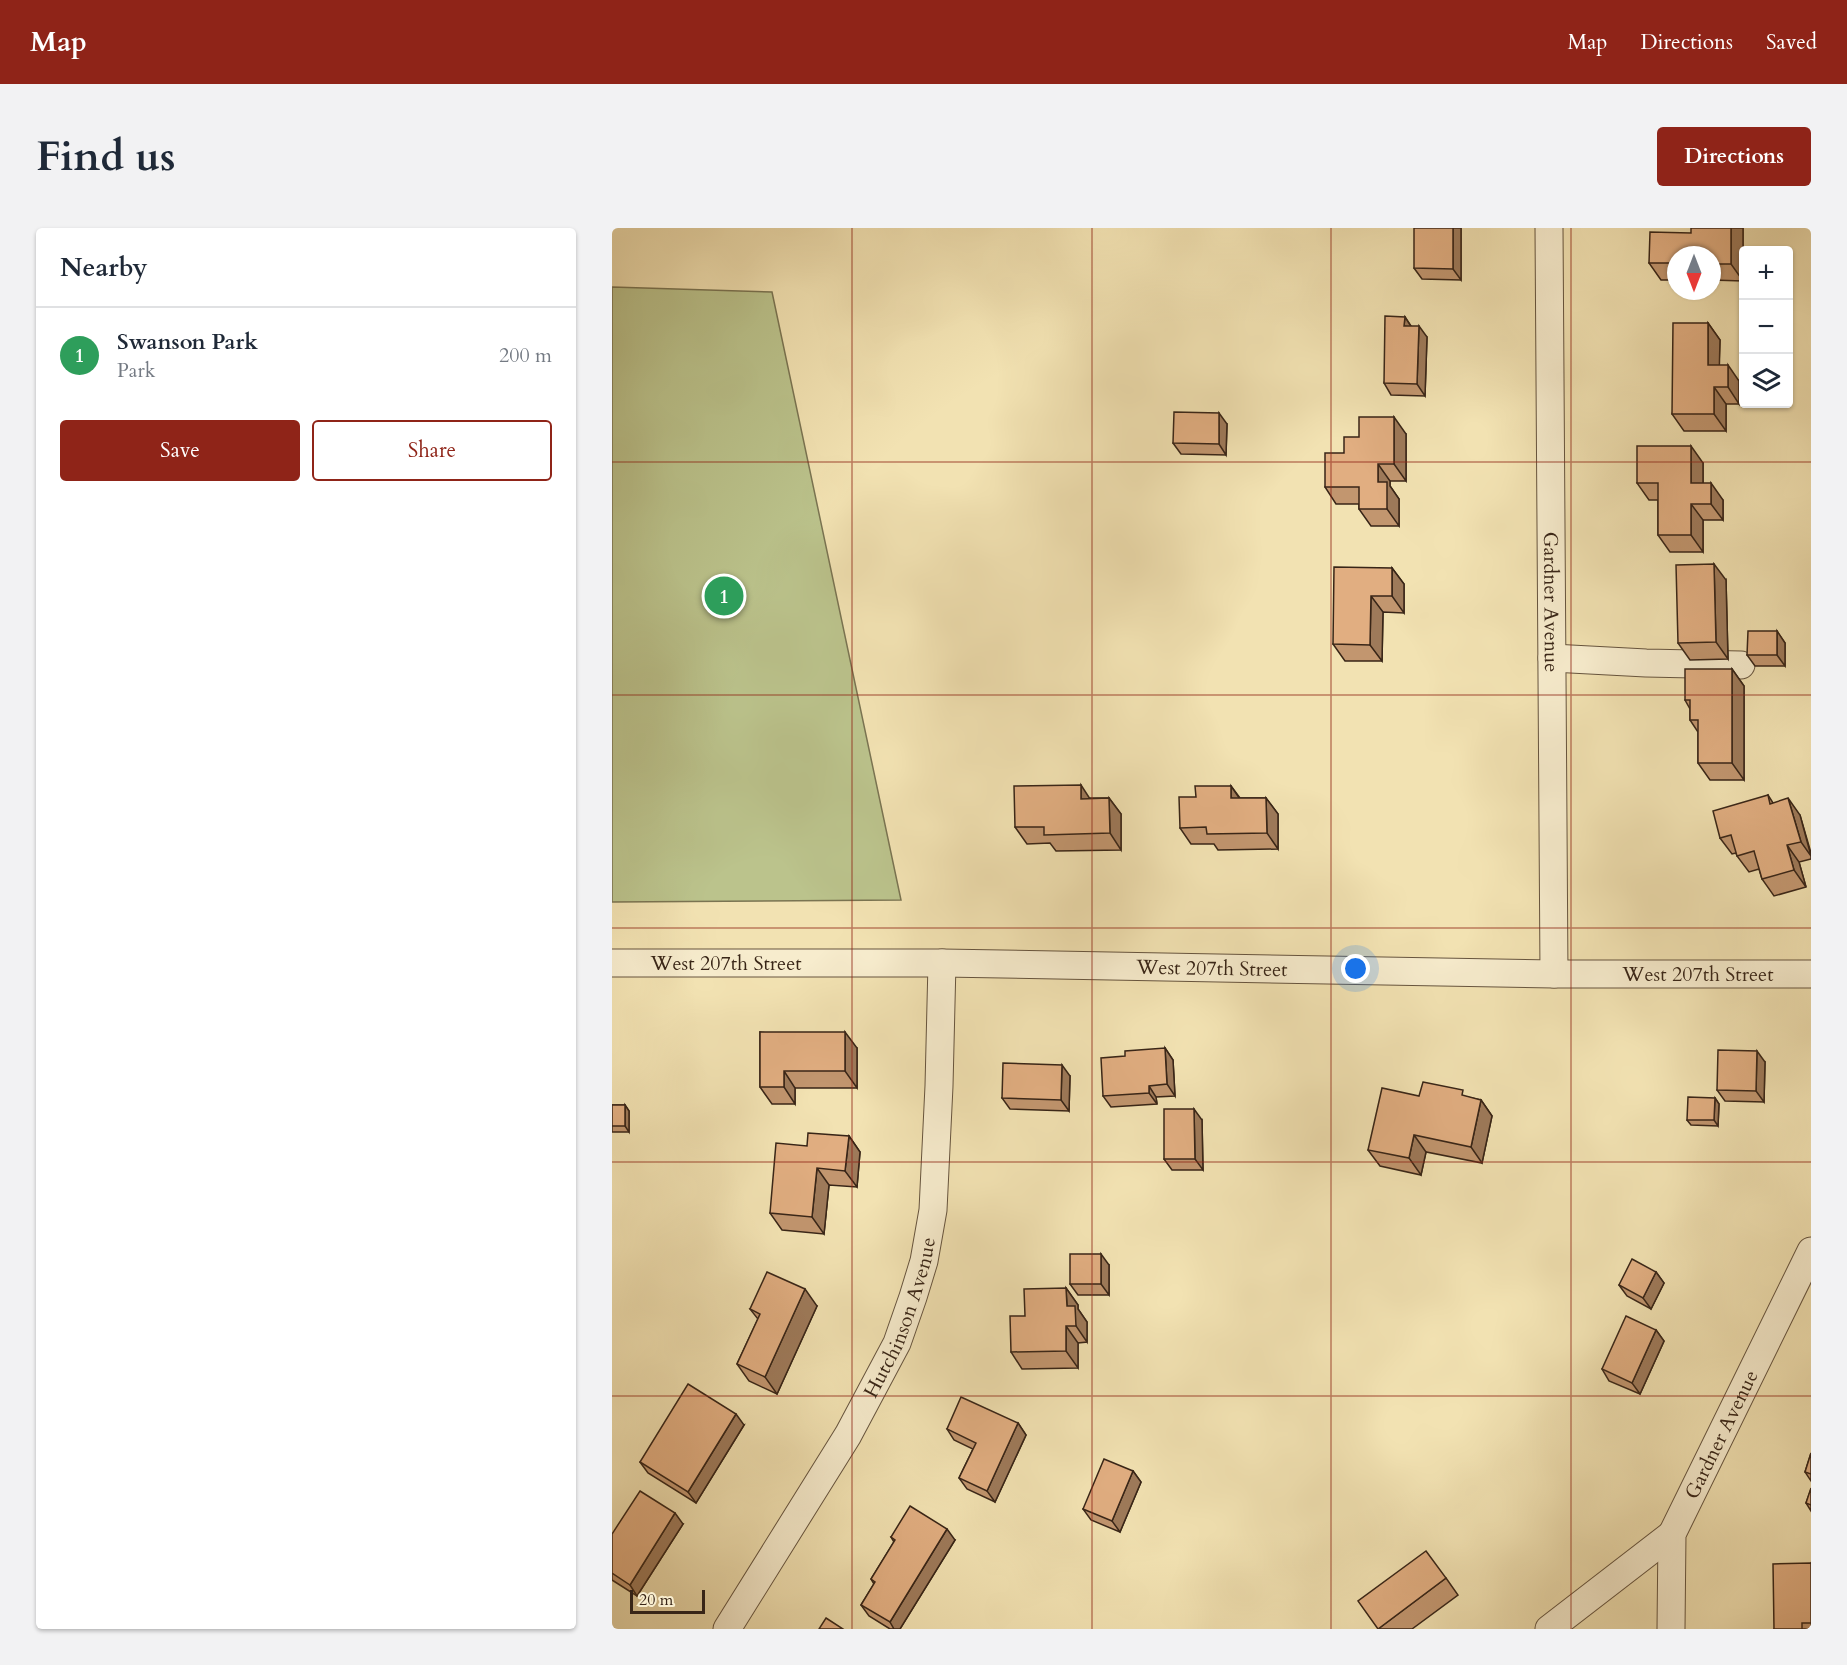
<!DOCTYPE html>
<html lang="en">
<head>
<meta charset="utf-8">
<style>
	body { margin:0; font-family:Cardo,serif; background:#f2f2f3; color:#1f2937 }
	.controls { position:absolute; right:18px; top:18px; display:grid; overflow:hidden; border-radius:6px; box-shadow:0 2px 4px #0004 }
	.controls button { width:54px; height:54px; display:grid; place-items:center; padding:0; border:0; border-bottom:2px solid #e0e1e3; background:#fff; color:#1f2937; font:30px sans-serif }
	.compass { position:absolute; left:1055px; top:18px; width:54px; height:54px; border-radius:50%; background:#fff; box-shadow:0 2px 4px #0004; rotate:180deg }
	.scale { position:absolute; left:18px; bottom:15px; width:75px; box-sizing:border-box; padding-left:6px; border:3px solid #382517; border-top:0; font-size:16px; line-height:21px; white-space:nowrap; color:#382517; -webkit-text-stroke:4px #f7eccd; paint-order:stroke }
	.you { position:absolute; left:744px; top:741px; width:21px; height:21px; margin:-15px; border:4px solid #fff; border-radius:50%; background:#1a73e8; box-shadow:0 0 0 9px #1a73e833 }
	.badge { display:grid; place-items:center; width:39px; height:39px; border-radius:50%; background:#8f2418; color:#fff; font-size:20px; font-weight:700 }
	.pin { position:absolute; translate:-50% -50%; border:3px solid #fff; box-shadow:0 2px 6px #0006 }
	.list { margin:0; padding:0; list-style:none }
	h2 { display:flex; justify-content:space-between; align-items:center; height:78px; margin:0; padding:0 24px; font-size:26px }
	h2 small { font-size:20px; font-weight:400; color:#747a83 }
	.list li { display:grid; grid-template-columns:39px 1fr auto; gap:18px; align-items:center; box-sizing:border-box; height:96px; padding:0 24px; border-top:2px solid #e0e1e3 }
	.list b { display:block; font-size:22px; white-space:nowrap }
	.list p { margin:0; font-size:20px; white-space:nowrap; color:#747a83 }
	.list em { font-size:20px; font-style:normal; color:#747a83 }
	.actions { display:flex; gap:12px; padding:18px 24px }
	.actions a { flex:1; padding:14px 0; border:2px solid #8f2418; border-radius:6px; text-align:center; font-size:21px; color:#8f2418 }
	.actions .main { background:#8f2418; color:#fff }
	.icon { flex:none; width:33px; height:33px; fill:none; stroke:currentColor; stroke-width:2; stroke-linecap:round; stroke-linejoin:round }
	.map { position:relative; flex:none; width:1199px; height:1401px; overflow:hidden; border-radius:6px }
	header { display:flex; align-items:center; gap:36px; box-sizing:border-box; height:84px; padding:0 30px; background:#8f2418; color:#fff }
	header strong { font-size:28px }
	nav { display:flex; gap:33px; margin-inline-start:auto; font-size:21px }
	.intro { display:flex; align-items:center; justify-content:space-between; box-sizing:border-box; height:144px; padding:0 36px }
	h1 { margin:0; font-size:42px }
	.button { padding:15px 27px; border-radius:6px; background:#8f2418; color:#fff; font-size:21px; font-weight:700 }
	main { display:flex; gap:36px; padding:0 36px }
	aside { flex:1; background:#fff; border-radius:6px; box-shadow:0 2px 4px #0004 }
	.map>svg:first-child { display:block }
	.green { fill:#bbc38c; stroke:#7a7452; stroke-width:1.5 }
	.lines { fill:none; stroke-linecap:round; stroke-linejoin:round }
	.minor-casing { stroke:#66543e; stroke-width:29 }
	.minor { stroke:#f7eccd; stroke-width:27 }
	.wall { fill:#c2966f; stroke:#382517; stroke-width:1.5 }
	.shaded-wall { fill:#9e7a5a; stroke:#382517; stroke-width:1.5 }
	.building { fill:#e1ae81; stroke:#382517; stroke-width:1.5 }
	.grid { fill:none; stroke:#8f2418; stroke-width:1.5; stroke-opacity:0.55 }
	.labels { text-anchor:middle; stroke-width:5; stroke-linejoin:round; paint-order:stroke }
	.street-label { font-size:20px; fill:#382517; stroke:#f7eccd }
</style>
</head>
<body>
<header>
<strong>Map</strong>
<nav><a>Map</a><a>Directions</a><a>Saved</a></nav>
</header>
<div class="intro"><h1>Find us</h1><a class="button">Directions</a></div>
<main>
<aside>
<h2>Nearby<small></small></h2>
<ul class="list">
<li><span class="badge" style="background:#2e9e5b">1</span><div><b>Swanson Park</b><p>Park</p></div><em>200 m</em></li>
</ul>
<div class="actions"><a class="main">Save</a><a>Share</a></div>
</aside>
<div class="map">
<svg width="1199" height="1401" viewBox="0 0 1199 1401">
	<rect width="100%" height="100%" fill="#f2e2b2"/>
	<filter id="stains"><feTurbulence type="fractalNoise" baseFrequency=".00333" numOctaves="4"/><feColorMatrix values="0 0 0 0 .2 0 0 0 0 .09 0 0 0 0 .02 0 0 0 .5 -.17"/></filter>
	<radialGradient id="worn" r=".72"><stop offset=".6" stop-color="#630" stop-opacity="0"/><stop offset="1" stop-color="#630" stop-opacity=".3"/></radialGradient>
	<polygon class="green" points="0,59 160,64 289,672 0,674"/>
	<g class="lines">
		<defs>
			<g id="minor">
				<path id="s1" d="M937 0 942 746"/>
				<polyline points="940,430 1034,435 1129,437"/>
				<path id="s2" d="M0 735H330L942 746H1199"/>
				<path id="s3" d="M115 1401 236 1207 285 1115 301 1069 312 1033 321 982 327 858 330 735"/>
				<polyline points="937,1401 1060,1306"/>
				<path id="s4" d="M1059 1401 1060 1306 1199 1023"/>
			</g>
		</defs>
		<use href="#minor" class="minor-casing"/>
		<use href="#minor" class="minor"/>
	</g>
	<g class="wall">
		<polygon points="849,0 849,52 810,51 802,40"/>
		<polygon points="1131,0 1131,53 1100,52 1100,27 1064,27 1064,52 1049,52 1037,35 1079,5"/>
		<polygon points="793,89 799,98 815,109 813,168 779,167 772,155"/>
		<polygon points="1096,95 1108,112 1107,137 1127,153 1127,176 1114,176 1114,203 1072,203 1060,186"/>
		<polygon points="615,196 614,227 569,226 561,215"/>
		<polygon points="794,206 794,253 778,253 778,258 787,271 787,298 759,298 747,281 747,276 724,276 713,259 732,225"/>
		<polygon points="1091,235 1091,255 1111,272 1111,292 1091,292 1091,324 1058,324 1046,307 1046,272 1037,272 1025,255"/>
		<polygon points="780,340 792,356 792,385 771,384 770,433 733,433 721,416"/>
		<polygon points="1114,352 1116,431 1078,432 1066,415"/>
		<polygon points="1165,403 1173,415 1173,438 1143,438 1135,427"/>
		<polygon points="1120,441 1132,458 1132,552 1098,552 1086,535 1086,504 1078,492 1078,481 1073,472"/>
		<polygon points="619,558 628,570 654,570 666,586 666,621 606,622 602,616 579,616 568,600 584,569"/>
		<polygon points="1156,567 1161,575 1188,587 1199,625 1199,631 1187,634 1194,659 1162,668 1150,651 1147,641 1137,644 1125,628 1124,625 1120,626 1108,610"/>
		<polygon points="478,570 497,570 509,586 509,622 444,623 438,615 415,616 403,599"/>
		<polygon points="148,804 245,820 245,860 183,860 183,876 160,876 148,859"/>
		<polygon points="553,820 561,832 563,868 544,869 545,876 499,879 491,868"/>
		<polygon points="1153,834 1152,874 1113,873 1105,862"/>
		<polygon points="458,848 457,883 398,881 390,870"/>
		<polygon points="807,868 855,869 869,872 880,888 870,935 814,924 809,947 768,938 756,922"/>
		<polygon points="1103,870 1107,876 1106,898 1079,897 1075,892"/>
		<polygon points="0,877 13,877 17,883 17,904 0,904"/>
		<polygon points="590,892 591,942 560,942 552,931"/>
		<polygon points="237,908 248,924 245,959 217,957 212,1006 170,1002 158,985 195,918"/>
		<polygon points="497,1037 497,1067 466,1067 458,1056"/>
		<polygon points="1044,1044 1052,1055 1039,1081 1015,1068 1007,1057"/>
		<polygon points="454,1060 466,1077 466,1081 475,1094 475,1114 466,1115 466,1140 410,1141 399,1124 413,1088"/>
		<polygon points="205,1078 165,1166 137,1153 125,1136 146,1091 138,1081"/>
		<polygon points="1044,1102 1052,1113 1028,1166 997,1153 990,1141"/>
		<polygon points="406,1195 414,1207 383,1274 355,1261 347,1250 361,1221 342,1212 335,1201"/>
		<polygon points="132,1197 84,1275 36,1245 28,1234"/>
		<polygon points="1199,1225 1199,1253 1193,1244"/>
		<polygon points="521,1243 529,1254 508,1304 479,1292 471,1281"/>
		<polygon points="1199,1261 1199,1283 1194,1275"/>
		<polygon points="71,1296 25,1368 0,1352 0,1306"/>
		<polygon points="279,1309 343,1312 288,1401 278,1401 257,1388 249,1377 262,1356 259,1351 282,1314"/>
		<polygon points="1199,1335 1199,1401 1162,1401"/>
		<polygon points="834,1350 846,1367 800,1401 766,1401"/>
	</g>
	<g class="shaded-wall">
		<polygon points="841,0 849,0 849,52 841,41"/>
		<polygon points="1119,0 1131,0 1131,53 1119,36"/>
		<polygon points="793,89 800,100 792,98"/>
		<polygon points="1096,95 1108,112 1107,153 1096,137"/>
		<polygon points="807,98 815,109 813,168 805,156"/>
		<polygon points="1116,137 1127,153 1127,176 1116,159"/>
		<polygon points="1102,159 1114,176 1114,203 1102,186"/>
		<polygon points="607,185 615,196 614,227 607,216"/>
		<polygon points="782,189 794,206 794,253 782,236"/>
		<polygon points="1079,218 1091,235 1091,272 1079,255"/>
		<polygon points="766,236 778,253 778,258 787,271 787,298 775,281 766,254"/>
		<polygon points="1099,255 1111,272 1111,292 1099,276"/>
		<polygon points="1079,276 1091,292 1091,324 1079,307"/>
		<polygon points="1102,336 1114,352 1116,431 1104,414"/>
		<polygon points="780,340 792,356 792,385 780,368"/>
		<polygon points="759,368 771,384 770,433 758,417"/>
		<polygon points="1165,403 1173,415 1173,438 1165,427"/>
		<polygon points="1120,441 1132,458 1132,552 1120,535"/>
		<polygon points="469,557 480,574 469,571"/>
		<polygon points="619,558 630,574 619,570"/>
		<polygon points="497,570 509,586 509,622 498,605"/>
		<polygon points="654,570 666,586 666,621 655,605"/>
		<polygon points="1176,570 1188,587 1199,628 1189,614"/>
		<polygon points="1175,617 1187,634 1194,659 1182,642"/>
		<polygon points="233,804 245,820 245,860 233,843"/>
		<polygon points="553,820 561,832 563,868 555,856"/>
		<polygon points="1145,823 1153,834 1152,874 1144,863"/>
		<polygon points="450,837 458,848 457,883 449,872"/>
		<polygon points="172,843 183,860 183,876 172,859"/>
		<polygon points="537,858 544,869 545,876 537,865"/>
		<polygon points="1103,870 1107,876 1106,898 1102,892"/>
		<polygon points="869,872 880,888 870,935 859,919"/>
		<polygon points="13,877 17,883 17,904 13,898"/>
		<polygon points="582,881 590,892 591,942 583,931"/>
		<polygon points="802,907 814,924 809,947 797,930"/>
		<polygon points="237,908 248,924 245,959 233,943"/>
		<polygon points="205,940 217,957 212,1006 200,989"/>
		<polygon points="489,1026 497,1037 497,1067 489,1056"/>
		<polygon points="1044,1044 1052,1055 1039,1081 1031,1070"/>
		<polygon points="454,1060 466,1077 466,1081 475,1094 475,1114 464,1098 455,1078"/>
		<polygon points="193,1061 205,1078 165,1166 153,1149"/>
		<polygon points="454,1098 466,1115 466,1140 454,1123"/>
		<polygon points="1044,1102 1052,1113 1028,1166 1020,1155"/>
		<polygon points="124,1186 132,1197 84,1275 76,1264"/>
		<polygon points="406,1195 414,1207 383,1274 375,1263"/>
		<polygon points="521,1243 529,1254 508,1304 500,1293"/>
		<polygon points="63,1285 71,1296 25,1368 18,1357"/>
		<polygon points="335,1301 343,1312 288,1401 282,1401 278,1394"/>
	</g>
	<g class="building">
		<polygon points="802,0 841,0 841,41 802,40"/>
		<polygon points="1079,0 1119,0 1119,36 1100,36 1100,27 1064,27 1064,35 1037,35 1038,4 1079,5"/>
		<polygon points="773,88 793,89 792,98 807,98 805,156 772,155"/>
		<polygon points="1061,95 1096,95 1096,137 1116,137 1116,159 1102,159 1102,186 1060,186"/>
		<polygon points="562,184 607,185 607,216 561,215"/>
		<polygon points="747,189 782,189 782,236 766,236 766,254 775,254 775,281 747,281 747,259 713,259 713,225 732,225 732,209 747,209"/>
		<polygon points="1025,218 1079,218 1079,255 1099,255 1099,276 1079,276 1079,307 1046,307 1046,255 1025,255"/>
		<polygon points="1102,336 1104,414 1066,415 1064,337"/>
		<polygon points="722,339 780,340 780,368 759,368 758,417 721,416"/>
		<polygon points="1136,403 1165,403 1165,427 1135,427"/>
		<polygon points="1073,441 1120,441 1120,535 1086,535 1086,492 1078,492 1078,472 1073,472"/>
		<polygon points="469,557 469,571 497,570 498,605 432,607 432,599 403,599 402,558"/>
		<polygon points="583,558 619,558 619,570 654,570 655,605 595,606 594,599 568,600 567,569 584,569"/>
		<polygon points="1156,567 1158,576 1176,570 1189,614 1175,617 1182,642 1150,651 1142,623 1125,628 1119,607 1108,610 1101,583"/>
		<polygon points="148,804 233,804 233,843 172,843 172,859 148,859"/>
		<polygon points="553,820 555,856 537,858 537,865 491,868 489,830 513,828 513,823"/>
		<polygon points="1106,822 1145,823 1144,863 1105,862"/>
		<polygon points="391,835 450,837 449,872 390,870"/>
		<polygon points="811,854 851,862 850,867 869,872 859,919 802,907 797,930 756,922 770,860 807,868"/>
		<polygon points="1076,869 1103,870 1102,892 1075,892"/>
		<rect x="0" y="877" width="13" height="21"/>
		<polygon points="552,881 582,881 583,931 552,931"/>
		<polygon points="196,905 237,908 233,943 205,940 200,989 158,985 164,915 195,918"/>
		<rect x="458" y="1026" width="31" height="30"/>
		<polygon points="1020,1031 1044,1044 1031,1070 1007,1057"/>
		<polygon points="155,1044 193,1061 153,1149 125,1136 148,1086 138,1081"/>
		<polygon points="454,1060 455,1078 463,1078 464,1098 454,1098 454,1123 399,1124 398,1088 413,1088 412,1061"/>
		<polygon points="1014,1088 1044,1102 1020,1155 990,1141"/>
		<polygon points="76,1156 124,1186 76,1264 28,1234"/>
		<polygon points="349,1169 406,1195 375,1263 347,1250 364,1215 335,1201"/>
		<polygon points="1199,1225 1199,1246 1193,1244"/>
		<polygon points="492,1231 521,1243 500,1293 471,1281"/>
		<polygon points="1199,1260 1199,1277 1194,1275"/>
		<polygon points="28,1263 63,1285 18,1357 0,1345 0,1306"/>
		<polygon points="298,1278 335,1301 278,1394 249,1377 263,1354 259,1351 283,1312 279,1309"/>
		<polygon points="814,1323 834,1350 766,1401 746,1373"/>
		<polygon points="1199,1335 1199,1395 1190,1395 1190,1401 1162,1401 1161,1336"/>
		<polygon points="214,1390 231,1401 207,1401"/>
	</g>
	<path class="grid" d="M240 0V1401M480 0V1401M719 0V1401M959 0V1401M0 234H1199M0 467H1199M0 700H1199M0 934H1199M0 1168H1199"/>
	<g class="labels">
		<g class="street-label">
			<text dy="7" stroke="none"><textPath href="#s1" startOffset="374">Gardner Avenue</textPath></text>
			<text dy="7" stroke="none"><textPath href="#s2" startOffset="114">West 207th Street</textPath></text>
			<text dy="7" stroke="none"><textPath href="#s2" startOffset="600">West 207th Street</textPath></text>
			<text dy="7" stroke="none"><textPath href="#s2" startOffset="1086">West 207th Street</textPath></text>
			<text dy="7" stroke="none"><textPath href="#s3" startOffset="358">Hutchinson Avenue</textPath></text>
			<text dy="7" stroke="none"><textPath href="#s4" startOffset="206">Gardner Avenue</textPath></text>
		</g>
	</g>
	<rect width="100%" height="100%" filter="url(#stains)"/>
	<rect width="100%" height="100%" fill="url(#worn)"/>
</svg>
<div class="controls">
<button>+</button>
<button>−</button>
<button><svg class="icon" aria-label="layers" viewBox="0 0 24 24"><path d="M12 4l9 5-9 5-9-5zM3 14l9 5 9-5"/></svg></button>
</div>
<svg class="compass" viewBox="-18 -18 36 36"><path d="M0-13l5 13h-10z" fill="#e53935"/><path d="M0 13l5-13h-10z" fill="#747a83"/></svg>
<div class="scale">20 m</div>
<div class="you"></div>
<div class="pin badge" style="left:112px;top:368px;background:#2e9e5b">1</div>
</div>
</main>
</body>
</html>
